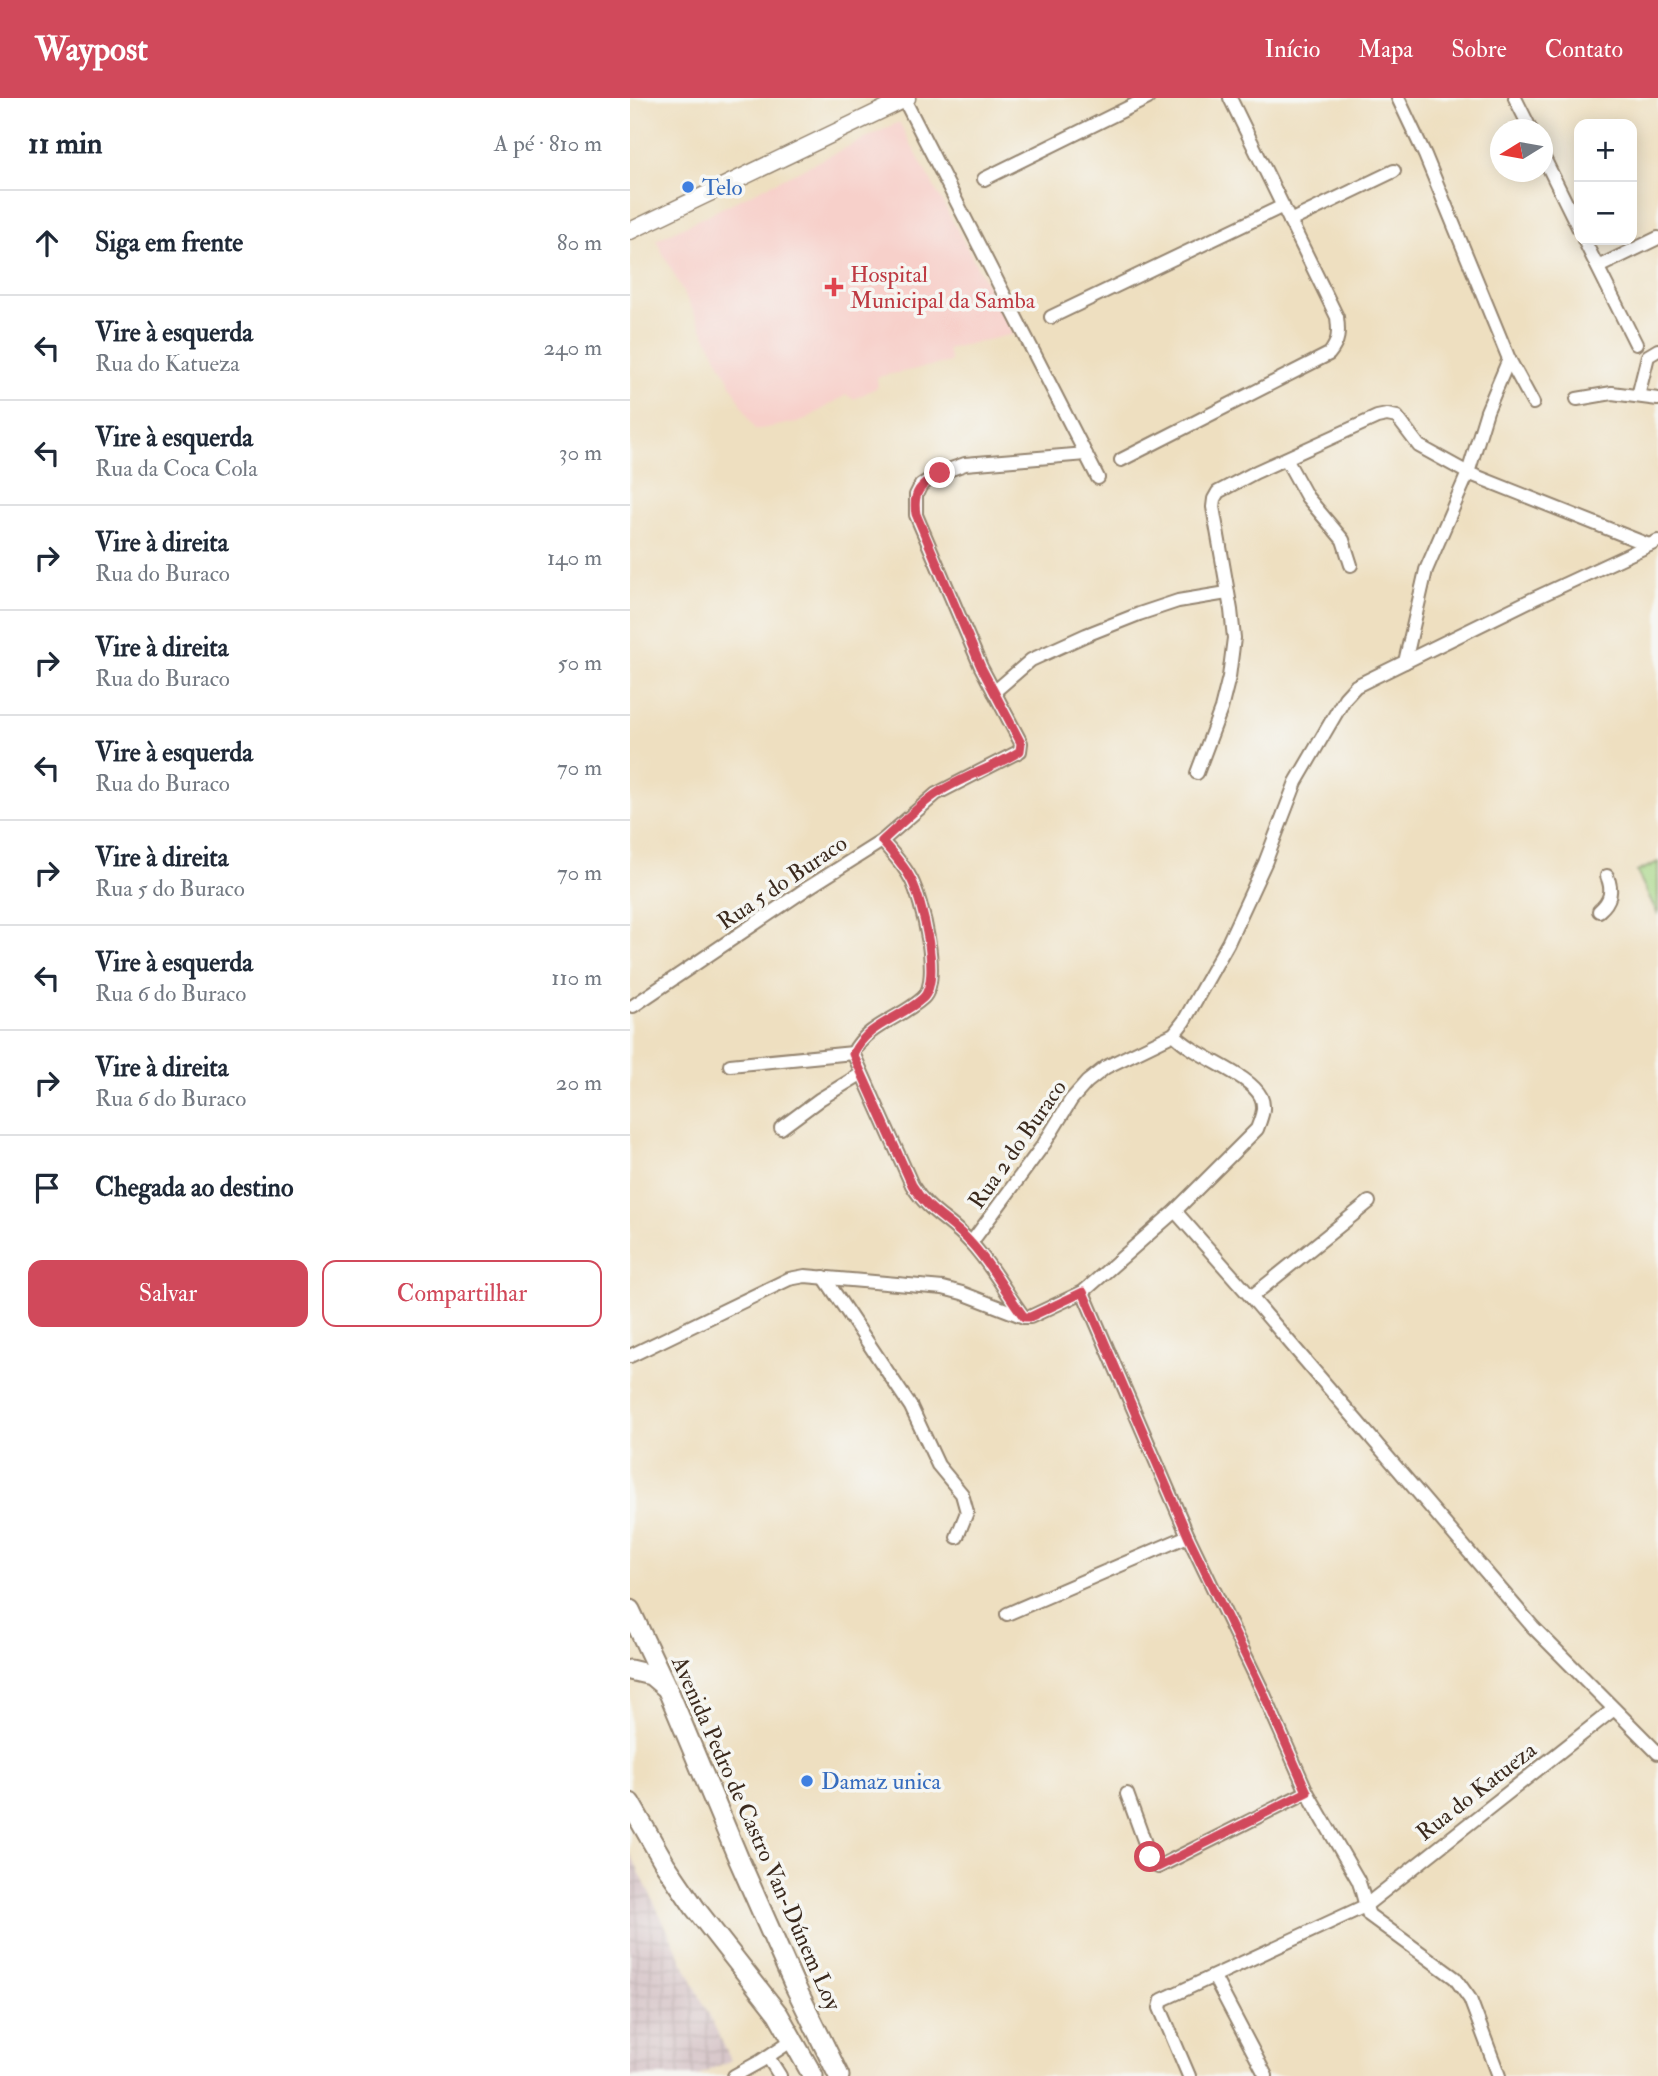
<!DOCTYPE html>
<html lang="pt">
<head>
<meta charset="utf-8">
<style>
	body { margin:0; font-family:"IM FELL Double Pica",serif; background:#f2f2f3; color:#1f2937 }
	.controls { position:absolute; right:21px; top:21px; display:grid; overflow:hidden; border-radius:14px; box-shadow:0 4px 18px #0003 }
	.controls button { width:63px; height:63px; display:grid; place-items:center; padding:0; border:0; border-bottom:2px solid #e0e1e3; background:#fff; color:#1f2937; font:35px sans-serif }
	.compass { position:absolute; left:860px; top:21px; width:63px; height:63px; border-radius:50%; background:#fff; box-shadow:0 4px 18px #0003; rotate:259deg }
	.stop { position:absolute; width:21px; height:21px; margin:-16px; border:5px solid #d1495b; border-radius:50%; background:#fff }
	.stop.end { background:#d1495b; border-color:#fff; box-shadow:0 2px 7px #0008 }
	.list { margin:0; padding:0; list-style:none }
	h2 { display:flex; justify-content:space-between; align-items:center; height:91px; margin:0; padding:0 28px; font-size:30px }
	h2 small { font-size:23px; font-weight:400; color:#747a83 }
	.list li { display:grid; grid-template-columns:46px 1fr auto; gap:21px; align-items:center; box-sizing:border-box; height:105px; padding:0 28px; border-top:2px solid #e0e1e3 }
	.list b { display:block; font-size:26px; white-space:nowrap }
	.list p { margin:0; font-size:23px; white-space:nowrap; color:#747a83 }
	.list em { font-size:23px; font-style:normal; color:#747a83 }
	.actions { display:flex; gap:14px; padding:21px 28px }
	.actions a { flex:1; padding:16px 0; border:2px solid #d1495b; border-radius:14px; text-align:center; font-size:24px; color:#d1495b }
	.actions .main { background:#d1495b; color:#fff }
	.icon { flex:none; width:38px; height:38px; fill:none; stroke:currentColor; stroke-width:2; stroke-linecap:round; stroke-linejoin:round }
	.map { position:relative; flex:none; width:1028px; height:1978px; overflow:hidden }
	header { display:flex; align-items:center; gap:42px; box-sizing:border-box; height:98px; padding:0 35px; background:#d1495b; color:#fff }
	header strong { font-size:33px }
	nav { display:flex; gap:38px; margin-inline-start:auto; font-size:24px }
	main { display:flex }
	aside { flex:1; background:#fff }
	.map>svg:first-child { display:block }
	.built { fill:#f7d0ca }
	.industrial { fill:url(#industrial-grid) }
	.green { fill:#a5d584; stroke:#708051; stroke-width:2 }
	.lines { fill:none; stroke-linecap:round; stroke-linejoin:round }
	.minor-casing { stroke:#94846f; stroke-width:16 }
	.tertiary-casing { stroke:#94846f; stroke-width:19 }
	.trunk-casing { stroke:#94846f; stroke-width:23 }
	.minor { stroke:#fff; stroke-width:12 }
	.tertiary { stroke:#fff; stroke-width:16 }
	.trunk { stroke:#fff; stroke-width:19 }
	.route { stroke:#d1495b; stroke-width:9 }
	.shop-dot { fill:#3f7fe0; stroke:#f6f6f2; stroke-width:2.5 }
	.health-dot { fill:#e0444e; stroke:#f6f6f2; stroke-width:2.5 }
	.labels { text-anchor:middle; stroke-width:7; stroke-linejoin:round; paint-order:stroke }
	.shop-label { font-size:23px; fill:#366cbe; stroke:#f6f6f2; text-anchor:start }
	.health-label { font-size:23px; fill:#be3a42; stroke:#f6f6f2; text-anchor:start }
	.street-label { font-size:23px; fill:#3b2a1e; stroke:#f6f6f2 }
</style>
</head>
<body>
<header>
<strong>Waypost</strong>
<nav><a>Início</a><a>Mapa</a><a>Sobre</a><a>Contato</a></nav>
</header>
<main>
<aside>
<h2>11 min<small>A pé · 810 m</small></h2>
<ul class="list">
<li><svg class="icon" aria-label="ahead" viewBox="0 0 24 24"><path d="M12 20V5M6 11l6-6 6 6"/></svg><div><b>Siga em frente</b></div><em>80 m</em></li>
<li><svg class="icon" aria-label="left" viewBox="0 0 24 24"><path d="M17 20v-9H6M10 6l-5 5 5 5"/></svg><div><b>Vire à esquerda</b><p>Rua do Katueza</p></div><em>240 m</em></li>
<li><svg class="icon" aria-label="left" viewBox="0 0 24 24"><path d="M17 20v-9H6M10 6l-5 5 5 5"/></svg><div><b>Vire à esquerda</b><p>Rua da Coca Cola</p></div><em>30 m</em></li>
<li><svg class="icon" aria-label="right" viewBox="0 0 24 24"><path d="M7 20v-9h11M14 6l5 5-5 5"/></svg><div><b>Vire à direita</b><p>Rua do Buraco</p></div><em>140 m</em></li>
<li><svg class="icon" aria-label="right" viewBox="0 0 24 24"><path d="M7 20v-9h11M14 6l5 5-5 5"/></svg><div><b>Vire à direita</b><p>Rua do Buraco</p></div><em>50 m</em></li>
<li><svg class="icon" aria-label="left" viewBox="0 0 24 24"><path d="M17 20v-9H6M10 6l-5 5 5 5"/></svg><div><b>Vire à esquerda</b><p>Rua do Buraco</p></div><em>70 m</em></li>
<li><svg class="icon" aria-label="right" viewBox="0 0 24 24"><path d="M7 20v-9h11M14 6l5 5-5 5"/></svg><div><b>Vire à direita</b><p>Rua 5 do Buraco</p></div><em>70 m</em></li>
<li><svg class="icon" aria-label="left" viewBox="0 0 24 24"><path d="M17 20v-9H6M10 6l-5 5 5 5"/></svg><div><b>Vire à esquerda</b><p>Rua 6 do Buraco</p></div><em>110 m</em></li>
<li><svg class="icon" aria-label="right" viewBox="0 0 24 24"><path d="M7 20v-9h11M14 6l5 5-5 5"/></svg><div><b>Vire à direita</b><p>Rua 6 do Buraco</p></div><em>20 m</em></li>
<li><svg class="icon" aria-label="arrive" viewBox="0 0 24 24"><path d="M6 21V4h12l-3 4 3 4H6"/></svg><div><b>Chegada ao destino</b></div></li>
</ul>
<div class="actions"><a class="main">Salvar</a><a>Compartilhar</a></div>
</aside>
<div class="map">
<svg width="1028" height="1978" viewBox="0 0 1028 1978">
	<defs>
		<pattern id="industrial-grid" width="8" height="8" patternUnits="userSpaceOnUse" patternTransform="scale(1.75)"><rect width="8" height="8" fill="#d2bec2"/><path d="M0 4h8M4 0v8" fill="none" stroke="#b5a3a6"/></pattern>
	</defs>
	<rect width="100%" height="100%" fill="#f6f6f2"/>
	<filter id="ink" filterUnits="userSpaceOnUse"><feTurbulence type="fractalNoise" baseFrequency=".0143" numOctaves="2"/><feDisplacementMap in="SourceGraphic" scale="14" xChannelSelector="R" yChannelSelector="G"/><feConvolveMatrix kernelMatrix="1 2 1 2 8 2 1 2 1" color-interpolation-filters="sRGB"/></filter>
	<filter id="wash" filterUnits="userSpaceOnUse"><feTurbulence type="fractalNoise" baseFrequency=".00686" numOctaves="4" result="noise"/><feDisplacementMap in="SourceGraphic" scale="28" xChannelSelector="R" yChannelSelector="G"/><feGaussianBlur stdDeviation="1.57" result="paint"/><feColorMatrix in="noise" values="0 0 0 0 0 0 0 0 0 0 0 0 0 0 0 0 0 1.4 0 .05"/><feComposite in="paint" operator="in"/></filter>
	<g filter="url(#wash)">
		<rect width="100%" height="100%" fill="#eedfc0"/>
		<polygon class="built" points="269,24 384,236 317,251 321,264 247,279 248,289 224,301 216,297 173,323 125,332 26,142"/>
		<polygon class="industrial" points="0,1755 101,1962 67,1978 0,1978"/>
		<polygon class="green" points="1028,764 1028,817 1007,774"/>
	</g>
	<g filter="url(#ink)">
		<g class="lines">
			<defs>
				<g id="minor">
					<polyline points="768,0 795,57 879,261 903,305"/>
					<polyline points="885,0 901,32"/>
					<polyline points="274,1 468,380"/>
					<polyline points="912,56 949,131"/>
					<polyline points="354,81 518,0"/>
					<polyline points="660,123 764,73"/>
					<polyline points="954,142 1006,246"/>
					<polyline points="968,169 1028,140"/>
					<polyline points="421,219 653,108"/>
					<polyline points="1008,298 1018,258 1028,252"/>
					<polyline points="947,301 982,295 1028,301"/>
					<polyline points="656,361 677,399 713,442 721,467"/>
					<path d="M491 362 699 256C709 244 709 235 707 219L600 0"/>
					<polyline points="775,564 796,472 838,375 857,313 879,261"/>
					<polyline points="364,594 401,562 456,537 509,516 548,503 597,495"/>
					<polyline points="567,675 591,611 599,579 604,540 601,512 583,409 584,401 588,394 626,374 747,319 757,317 767,319 789,348 838,375 1019,447"/>
					<path d="M252 743C262 755 274 767 281 781 292 802 312 882 293 900 270 921 238 926 223 955L282 1087C298 1114 320 1122 340 1144 361 1166 376 1195 394 1219"/>
					<path d="M969 813C981 803 983 792 977 778"/>
					<polyline points="3,908 176,791 252,743 306,696 390,653 391,645 351,569 286,417 286,397 291,387 310,375 335,366 456,356"/>
					<polyline points="100,967 223,955"/>
					<polyline points="151,1030 190,1001 231,976"/>
					<polyline points="545,1113 621,1199 903,1529 1028,1655"/>
					<polyline points="341,1145 414,1046 441,1002 457,984 476,969 544,936"/>
					<polyline points="194,1179 281,1309 308,1367 332,1396 337,1414 327,1439"/>
					<path d="M453 1194 558 1438 633 1594 677 1694 728 1782C733 1794 734 1805 739 1817L825 1880 840 1901 869 1978"/>
					<polyline points="621,1199 739,1104"/>
					<path d="M0 1258 159 1181 175 1178 313 1190 332 1195 394 1219H400L453 1194 545 1113 627 1031C631 1020 636 1010 631 999 619 975 566 960 544 936L554 923 598 845 635 765 666 684 715 600 726 588 903 501 1028 443"/>
					<polyline points="377,1516 558,1438"/>
					<polyline points="497,1696 520,1759 528,1769 677,1694"/>
					<polyline points="584,1879 636,1978"/>
					<polyline points="138,1959 150,1978"/>
					<polyline points="104,1978 131,1963 164,1941"/>
					<polyline points="559,1978 530,1910 532,1902 735,1808 984,1611"/>
				</g>
				<polyline id="tertiary" points="0,133 277,0"/>
				<g id="trunk">
					<polyline points="0,1512 40,1597 109,1762 164,1886 209,1978"/>
					<polyline points="0,1572 21,1577 34,1588"/>
					<polyline points="0,1705 35,1766 65,1810 148,1916 183,1978"/>
				</g>
			</defs>
			<use href="#minor" class="minor-casing"/>
			<use href="#tertiary" class="tertiary-casing"/>
			<use href="#trunk" class="trunk-casing"/>
			<use href="#minor" class="minor"/>
			<use href="#tertiary" class="tertiary"/>
			<use href="#trunk" class="trunk"/>
		</g>
	</g>
	<g class="lines" filter="url(#ink)">
		<path class="route" d="M310 375C292 387 282 392 286 416L351 569 391 645 390 653C364 670 333 678 306 696 287 709 270 727 252 743 262 755 274 767 281 781 292 802 312 882 293 900 270 921 238 925 223 956L282 1087C298 1114 320 1122 340 1144 361 1166 376 1195 394 1219H400L453 1194 558 1438 633 1594 677 1694 528 1769 520 1759"/>
	</g>
	<g class="shop-dot">
		<circle cx="58" cy="89" r="7"/>
		<circle cx="177" cy="1683" r="7"/>
	</g>
	<path class="health-dot" d="M200.5 178.5h7v7h7v7h-7v7h-7v-7h-7v-7h7z"/>
	<g class="labels">
		<g class="shop-label">
			<text x="72" y="97">Telo</text>
			<text x="191" y="1691">Damaz unica</text>
		</g>
		<g class="health-label">
			<text x="220" y="184">Hospital<tspan x="220" dy="26">Municipal da Samba</tspan></text>
		</g>
		<g class="street-label">
			<text transform="translate(152 784) rotate(-34)" y="8">Rua 5 do Buraco</text>
			<text transform="translate(387 1046) rotate(-55)" y="8">Rua 2 do Buraco</text>
			<text transform="translate(846 1693) rotate(-38)" y="8">Rua do Katueza</text>
			<text transform="translate(127 1735) rotate(66)" y="8">Avenida Pedro de Castro Van-Dúnem Loy</text>
		</g>
	</g>
</svg>
<div class="controls">
<button>+</button>
<button>−</button>
</div>
<svg class="compass" viewBox="-18 -18 36 36"><path d="M0-13l5 13h-10z" fill="#e53935"/><path d="M0 13l5-13h-10z" fill="#747a83"/></svg>
<div class="stop" style="left:520px;top:1759px"></div>
<div class="stop end" style="left:310px;top:375px"></div>
</div>
</main>
</body>
</html>
